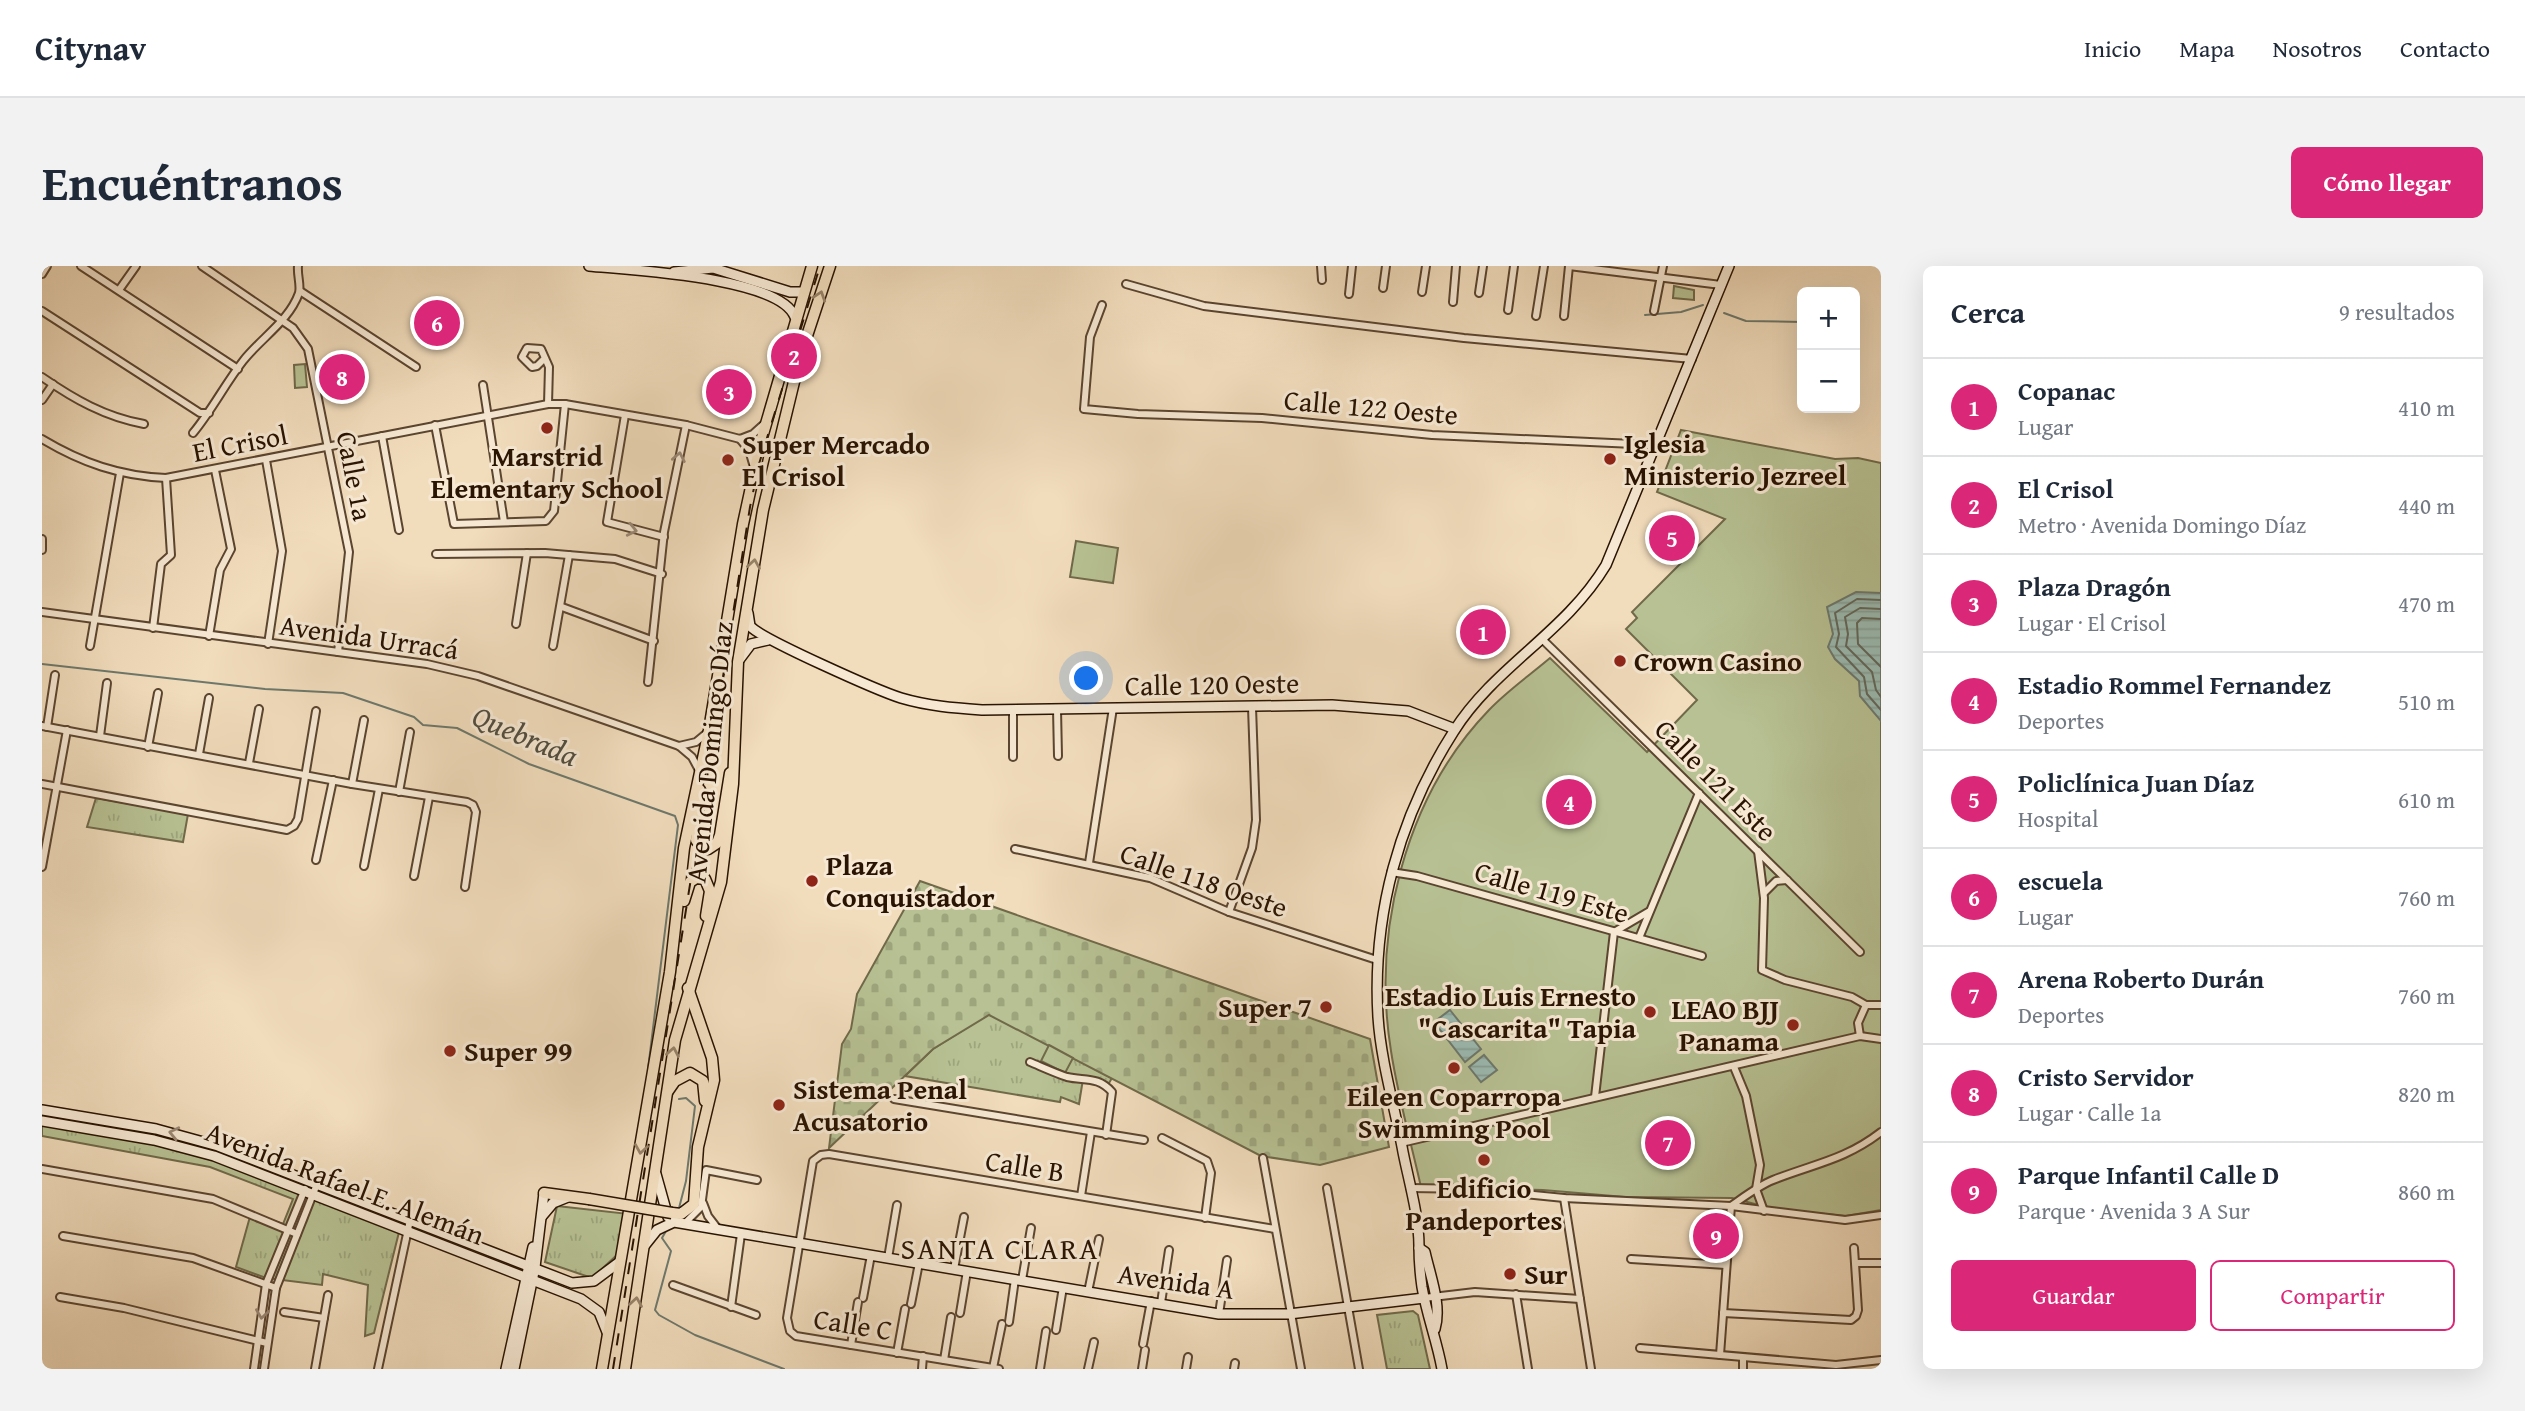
<!DOCTYPE html>
<html lang="es">
<head>
<meta charset="utf-8">
<style>
	body { margin:0; font-family:"Gentium Book Plus",serif; background:#f2f2f3; color:#1f2937 }
	.controls { position:absolute; right:21px; top:21px; display:grid; overflow:hidden; border-radius:10px; box-shadow:0 7px 28px #0002 }
	.controls button { width:63px; height:63px; display:grid; place-items:center; padding:0; border:0; border-bottom:2px solid #e0e1e3; background:#fff; color:#1f2937; font:35px sans-serif }
	.you { position:absolute; left:1045px; top:413px; width:24px; height:24px; margin:-18px; border:5px solid #fff; border-radius:50%; background:#1a73e8; box-shadow:0 0 0 10px #1a73e833 }
	.badge { display:grid; place-items:center; width:46px; height:46px; border-radius:50%; background:#db2777; color:#fff; font-size:23px; font-weight:700 }
	.pin { position:absolute; translate:-50% -50%; border:4px solid #fff; box-shadow:0 2px 7px #0006 }
	.list { margin:0; padding:0; list-style:none }
	h2 { display:flex; justify-content:space-between; align-items:center; height:91px; margin:0; padding:0 28px; font-size:30px }
	h2 small { font-size:23px; font-weight:400; color:#747a83 }
	.list li { display:grid; grid-template-columns:46px 1fr auto; gap:21px; align-items:center; box-sizing:border-box; height:98px; padding:0 28px; border-top:2px solid #e0e1e3 }
	.list b { display:block; font-size:26px; white-space:nowrap }
	.list p { margin:0; font-size:23px; white-space:nowrap; color:#747a83 }
	.list em { font-size:23px; font-style:normal; color:#747a83 }
	.actions { display:flex; gap:14px; padding:21px 28px }
	.actions a { flex:1; padding:16px 0; border:2px solid #db2777; border-radius:10px; text-align:center; font-size:24px; color:#db2777 }
	.actions .main { background:#db2777; color:#fff }
	.map { position:relative; flex:none; width:1839px; height:1103px; overflow:hidden; border-radius:10px }
	header { display:flex; align-items:center; gap:42px; box-sizing:border-box; height:98px; padding:0 35px; background:#fff; border-bottom:2px solid #e0e1e3 }
	header strong { font-size:33px }
	nav { display:flex; gap:38px; margin-inline-start:auto; font-size:24px }
	.intro { display:flex; align-items:center; justify-content:space-between; box-sizing:border-box; height:168px; padding:0 42px }
	h1 { margin:0; font-size:49px }
	.button { padding:18px 32px; border-radius:10px; background:#db2777; color:#fff; font-size:24px; font-weight:700 }
	main { display:flex; gap:42px; padding:0 42px }
	aside { flex:1; background:#fff; border-radius:10px; box-shadow:0 7px 28px #0002 }
	.map>svg:first-child { display:block }
	.grass { fill:url(#grass-tufts); stroke:#706a4a; stroke-width:2 }
	.cemetery { fill:url(#cemetery-stones); stroke:#706a4a; stroke-width:2 }
	.garden { fill:#b7c193; stroke:#706a4a; stroke-width:2 }
	.water { fill:url(#water-rules); stroke:#6d786c; stroke-width:2 }
	.lines { fill:none; stroke-linecap:round; stroke-linejoin:round }
	.shore { stroke:#62675a; stroke-width:2 }
	.stream { stroke:#6d786c; stroke-width:2 }
	.street-casing { stroke:#5b4530; stroke-width:10 }
	.secondary-casing { stroke:#291302; stroke-width:12 }
	.primary-casing { stroke:#291302; stroke-width:13 }
	.street { stroke:#f6e8d3; stroke-width:6 }
	.secondary { stroke:#f6e8d3; stroke-width:9 }
	.primary { stroke:#f1dcbc; stroke-width:10 }
	.rail { stroke:#291302; stroke-width:2; stroke-dasharray:12 12; stroke-linecap:butt }
	.primary-bridge-casing { stroke:#291302; stroke-width:13; stroke-linecap:butt }
	.primary-bridge { stroke:#f1dcbc; stroke-width:10 }
	.oneway { stroke:#978268 }
	.oneway2 { stroke:#9a8875 }
	.poi-dot { fill:#8f2418; stroke:#f6e8d3; stroke-width:2.5 }
	.labels { text-anchor:middle; stroke-width:6; stroke-linejoin:round; paint-order:stroke }
	.street-label { font-size:28px; fill:#291302; stroke:#f6e8d3 }
	.poi-label { font-size:28px; font-weight:bold; fill:#291302; stroke:#f6e8d3; text-anchor:start }
	.water-label { font-size:30px; font-style:italic; fill:#514e40; stroke:#f6e8d3 }
	.neighbourhood-label { font-size:30px; letter-spacing:2px; fill:#291302; stroke:#f6e8d3 }
</style>
</head>
<body>
<header>
<strong>Citynav</strong>
<nav><a>Inicio</a><a>Mapa</a><a>Nosotros</a><a>Contacto</a></nav>
</header>
<div class="intro"><h1>Encuéntranos</h1><a class="button">Cómo llegar</a></div>
<main>
<div class="map">
<svg width="1839" height="1103" viewBox="0 0 1839 1103">
	<defs>
		<pattern id="grass-tufts" width="24" height="20" patternUnits="userSpaceOnUse" patternTransform="scale(1.75)"><rect width="24" height="20" fill="#b7c193"/><path d="M3 7l-1-3M5 7V3M7 7l1-3M15 17l-1-3M17 17v-4M19 17l1-3" fill="none" stroke="#9da57d"/></pattern>
		<pattern id="cemetery-stones" width="16" height="16" patternUnits="userSpaceOnUse" patternTransform="scale(1.75)"><rect width="16" height="16" fill="#b7c193"/><path d="M2 7V4a2 2 0 0 1 4 0v3zM10 15v-3a2 2 0 0 1 4 0v3z" fill="#9da57d"/></pattern>
		<pattern id="water-rules" width="6" height="5" patternUnits="userSpaceOnUse" patternTransform="scale(1.75)"><rect width="6" height="5" fill="#9bbbb2"/><path d="M0 2.5h6" fill="none" stroke="#86a097"/></pattern>
	</defs>
	<rect width="100%" height="100%" fill="#f1dcbc"/>
	<filter id="stains"><feTurbulence type="fractalNoise" baseFrequency=".00286" numOctaves="4"/><feColorMatrix values="0 0 0 0 .2 0 0 0 0 .09 0 0 0 0 .02 0 0 0 .5 -.17"/></filter>
	<radialGradient id="worn" r=".72"><stop offset=".6" stop-color="#630" stop-opacity="0"/><stop offset="1" stop-color="#630" stop-opacity=".3"/></radialGradient>
	<g class="grass">
		<polygon points="54,532 146,548 141,576 45,561"/>
		<polygon points="947,748 1070,812 1064,822 1041,813 1037,838 1019,831 1018,836 863,810 891,783"/>
		<polygon points="0,859 145,884 357,966 332,1067 323,1070 326,1019 281,1008 280,1019 224,1012 194,1001 209,947 241,958 251,933 168,901 0,870"/>
		<polygon points="515,940 587,948 576,988 550,1012 503,996"/>
		<polygon points="1684,950 1682,992 1661,989 1667,951"/>
		<polygon points="1371,1045 1376,1049 1388,1103 1345,1103 1335,1049"/>
	</g>
	<polygon class="cemetery" points="878,615 1328,773 1347,881 1278,899 1219,890 947,749 891,783 787,882 800,778 809,763 815,728"/>
	<g class="garden">
		<polygon points="1632,20 1652,24 1652,34 1631,32"/>
		<polygon points="263,98 265,121 253,122 252,99"/>
		<path d="M1639 164 1793 193 1816 192 1839 197V944L1804 950 1732 943 1690 932 1583 931 1501 924 1379 921C1369 876 1356 831 1349 785 1330 667 1362 532 1447 444 1465 425 1488 409 1508 392L1605 486 1655 434 1584 363 1595 352 1590 346 1683 253 1615 226Z"/>
		<polygon points="1034,275 1076,282 1071,317 1028,311"/>
		<polygon points="1007,779 1031,792 1023,807 999,795"/>
	</g>
	<g class="water">
		<polygon points="1814,326 1839,327 1839,455 1818,430 1817,415 1793,393 1786,381 1791,368 1785,341"/>
		<polygon points="1408,744 1439,783 1423,796 1392,756"/>
		<polygon points="1442,789 1455,804 1439,816 1427,801"/>
	</g>
	<g class="lines">
		<g class="shore">
			<polyline points="1839,334 1815,333 1793,347 1797,368 1794,381 1822,411 1825,428 1839,444"/>
			<polyline points="1839,343 1818,342 1803,351 1806,368 1804,380 1830,406 1834,424 1839,431"/>
			<polyline points="1839,353 1820,352 1815,357 1816,378 1839,401"/>
		</g>
		<g class="stream">
			<polyline points="1682,47 1704,55 1760,56"/>
			<polyline points="1603,49 1639,46 1661,39"/>
			<polyline points="0,398 223,423 301,427 372,451 381,459 415,462 487,498 633,550 636,559 606,803"/>
			<polyline points="637,942 644,915 653,840 644,832 637,833"/>
			<polyline points="624,965 620,972 629,985 613,1044 617,1049 653,1069 742,1103"/>
		</g>
		<defs>
			<g id="street">
				<polyline points="39,0 196,103"/>
				<polyline points="160,0 251,62 266,83 307,286 296,386"/>
				<polyline points="1279,0 1280,14"/>
				<polyline points="1527,0 1679,19"/>
				<polyline points="0,8 5,0"/>
				<polyline points="1084,18 1162,40 1422,72 1650,93"/>
				<polyline points="1341,22 1344,0"/>
				<polyline points="77,24 94,0"/>
				<polyline points="258,25 374,101"/>
				<polyline points="1380,26 1384,0"/>
				<polyline points="1437,27 1441,0"/>
				<polyline points="1307,28 1310,0"/>
				<polyline points="1411,36 1414,0"/>
				<polyline points="1060,39 1048,71 1042,143 1096,148 1220,152 1390,169 1614,179"/>
				<polyline points="1466,44 1472,0"/>
				<polyline points="0,45 158,147 167,147"/>
				<polyline points="1612,45 1621,0"/>
				<polyline points="1494,50 1502,0"/>
				<polyline points="1522,50 1527,0"/>
				<polyline points="502,93 495,100 490,101 480,91 485,82 499,83 507,101 506,138"/>
				<path d="M0 111C32 133 63 151 102 158"/>
				<polyline points="441,119 462,256"/>
				<polyline points="0,134 11,118"/>
				<polyline points="583,149 565,256 622,271"/>
				<polyline points="393,159 412,258 504,255 512,245 523,138"/>
				<path d="M151 167C170 144 183 118 201 95 219 72 247 55 257 27 259 19 255 9 256 0"/>
				<polyline points="340,170 357,264"/>
				<path d="M0 173C40 197 78 210 124 212L506 138H523L644 159 698 173 711 168 721 159"/>
				<polyline points="698,173 707,184 711,198"/>
				<polyline points="224,194 240,285 226,378"/>
				<polyline points="0,273 0,284"/>
				<polyline points="394,288 503,287 573,293 620,308"/>
				<polyline points="520,341 612,375"/>
				<polyline points="0,346 385,398 436,410 637,480 650,491 658,506"/>
				<polyline points="474,358 485,287"/>
				<polyline points="111,362 119,298 129,289 124,212"/>
				<polyline points="167,370 178,304 189,283 173,204"/>
				<polyline points="1500,373 1818,686"/>
				<polyline points="48,380 78,207"/>
				<polyline points="511,380 527,289"/>
				<polyline points="606,416 622,266 644,159"/>
				<polyline points="971,443 971,491"/>
				<polyline points="1015,443 1016,490"/>
				<polyline points="0,460 310,518 425,536 431,539 434,546 423,621"/>
				<polyline points="5,461 13,409"/>
				<polyline points="58,470 65,417"/>
				<polyline points="637,480 654,476 666,466"/>
				<polyline points="106,481 116,427"/>
				<polyline points="157,488 167,432"/>
				<polyline points="207,497 217,443"/>
				<polyline points="0,518 245,564 252,560 256,553 274,445"/>
				<polyline points="310,518 322,454"/>
				<polyline points="357,526 368,466"/>
				<polyline points="973,583 1108,612 1187,646 1335,694"/>
				<polyline points="1716,585 1722,632 1720,704 1743,714 1810,731 1824,739 1839,739"/>
				<polyline points="274,594 291,514"/>
				<polyline points="1047,597 1071,442"/>
				<polyline points="322,600 337,523"/>
				<polyline points="0,601 25,464"/>
				<polyline points="1349,606 1375,610 1660,690"/>
				<polyline points="372,610 387,531"/>
				<polyline points="1722,627 1734,615 1745,614"/>
				<polyline points="1187,646 1210,582 1214,554 1210,441"/>
				<polyline points="1597,672 1657,527"/>
				<polyline points="1818,770 1816,757 1824,739"/>
				<path d="M988 796C1000 801 1013 807 1025 811 1043 815 1056 810 1070 826L1064 869"/>
				<polyline points="1692,801 1704,830 1718,899 1714,923 1722,945"/>
				<polyline points="1553,831 1572,666 1606,646"/>
				<polyline points="852,833 1102,874"/>
				<polyline points="1120,872 1165,895 1169,907 1163,952"/>
				<polyline points="1359,877 1818,770 1839,773"/>
				<polyline points="1221,892 1259,1103"/>
				<polyline points="0,903 171,933 255,968"/>
				<polyline points="1285,922 1317,1103"/>
				<polyline points="1368,922 1432,923 1522,932 1689,940 1803,954 1839,949"/>
				<polyline points="1039,930 1049,866"/>
				<polyline points="1522,932 1549,1103"/>
				<polyline points="661,937 666,950 676,963"/>
				<polyline points="642,958 659,941 664,904 715,914"/>
				<polyline points="21,970 151,992 234,1022"/>
				<polyline points="846,992 855,939"/>
				<polyline points="1589,993 1684,999"/>
				<polyline points="1814,997 1839,997"/>
				<polyline points="912,1003 922,951"/>
				<polyline points="980,1014 989,962"/>
				<polyline points="631,1019 714,1049"/>
				<polyline points="1046,1026 1057,973"/>
				<polyline points="1474,1028 1486,1103"/>
				<polyline points="18,1031 82,1042 225,1077"/>
				<polyline points="821,1032 829,989"/>
				<polyline points="1382,1032 1433,1026 1538,1033"/>
				<polyline points="1119,1037 1127,984"/>
				<polyline points="869,1038 877,997"/>
				<polyline points="689,1041 699,968"/>
				<polyline points="242,1046 282,1052"/>
				<polyline points="918,1047 925,1005"/>
				<polyline points="1681,1047 1809,1054 1814,1050 1816,1044 1812,982"/>
				<polyline points="1177,1048 1185,994"/>
				<polyline points="967,1056 973,1013"/>
				<polyline points="1014,1064 1021,1021"/>
				<polyline points="1101,1078 1109,1035"/>
				<polyline points="809,1079 816,1036"/>
				<polyline points="1598,1082 1794,1099 1839,1094"/>
				<polyline points="855,1087 863,1043"/>
				<path d="M1678 1089 1689 940C1702 931 1716 920 1731 914 1771 898 1803 894 1839 866"/>
				<polyline points="1701,1092 1701,1103"/>
				<polyline points="902,1094 909,1051"/>
				<polyline points="951,1102 960,1058"/>
				<polyline points="212,1103 224,1018 263,923"/>
				<polyline points="222,1103 234,1022 275,918"/>
				<polyline points="273,1103 286,1029"/>
				<polyline points="336,1103 368,954"/>
				<polyline points="880,1103 881,1090"/>
				<polyline points="957,1103 754,1070 748,1065 745,1052 771,895 779,889 787,888 1233,963"/>
				<polyline points="998,1103 1004,1065"/>
				<polyline points="1046,1103 1052,1076"/>
				<polyline points="1100,1103 1103,1084"/>
				<polyline points="1144,1103 1146,1091"/>
				<polyline points="1192,1103 1193,1097"/>
			</g>
			<g id="secondary">
				<path d="M547 0C587 4 738 11 753 51"/>
				<polyline points="632,6 671,2 748,26 761,26"/>
				<path d="M706 347 708 360C719 373 837 425 859 432 886 440 912 442 940 444L1290 439 1366 445 1413 463"/>
				<polyline points="697,394 709,378 726,374"/>
				<polyline points="0,844 114,863 176,880 530,1017 552,1015 576,997"/>
				<polyline points="0,855 112,874 172,890 539,1033 557,1046 565,1066"/>
				<polyline points="614,908 626,951"/>
				<polyline points="500,950 511,937 526,931"/>
				<polyline points="603,979 615,964 632,956 1177,1048 1247,1048 1382,1032"/>
				<path d="M1377 982 1383 986C1388 1009 1400 1039 1393 1063"/>
				<polyline points="464,1103 491,981"/>
				<polyline points="472,1103 493,1001 502,927"/>
				<path d="M1400 1103C1395 1075 1385 1050 1380 1021 1378 1007 1377 994 1377 980 1377 950 1367 916 1361 886 1353 842 1339 796 1336 751 1330 649 1357 551 1412 465 1453 400 1523 367 1564 299L1687 0"/>
			</g>
			<g id="primary">
				<polyline points="658,524 654,574 660,581 666,583 675,577 678,569 688,507"/>
				<polyline points="642,635 648,616 654,612 663,613 668,625 664,650"/>
				<polyline points="626,825 633,815 648,807 661,815 663,835"/>
				<polyline points="502,927 547,933"/>
				<polyline points="630,947 639,948 652,938 656,881 672,814 670,792 646,722"/>
				<polyline points="560,1103 628,706 642,582 667,464 701,258 719,175 770,0"/>
				<polyline points="583,1103 633,774 679,616 691,518 696,396 721,244 758,91 788,0"/>
			</g>
		</defs>
		<use href="#street" class="street-casing"/>
		<use href="#secondary" class="secondary-casing"/>
		<use href="#primary" class="primary-casing"/>
		<use href="#street" class="street"/>
		<use href="#secondary" class="secondary"/>
		<use href="#primary" class="primary"/>
		<polyline class="rail" points="571,1103 708,241 717,198 778,0"/>
		<defs>
			<polyline id="primary-bridge" points="547,933 630,947"/>
		</defs>
		<use href="#primary-bridge" class="primary-bridge-casing"/>
		<use href="#primary-bridge" class="primary-bridge"/>
	</g>
	<defs><path id="oneway-chevron" d="M-2-3.5L2.5 0L-2 3.5" fill="none" stroke-width="1.6" stroke-linecap="round" stroke-linejoin="round" transform="scale(1.75)"/></defs>
	<g class="oneway">
		<use href="#oneway-chevron" transform="translate(778 30) rotate(-72)"/>
		<use href="#oneway-chevron" transform="translate(712 298) rotate(-81)"/>
		<use href="#oneway-chevron" transform="translate(631 786) rotate(-80)"/>
		<use href="#oneway-chevron" transform="translate(599 883) rotate(99)"/>
		<use href="#oneway-chevron" transform="translate(594 1036) rotate(-81)"/>
	</g>
	<g class="oneway2">
		<use href="#oneway-chevron" transform="translate(637 191) rotate(-79)"/>
		<use href="#oneway-chevron" transform="translate(590 264) rotate(13)"/>
		<use href="#oneway-chevron" transform="translate(132 867) rotate(-167)"/>
		<use href="#oneway-chevron" transform="translate(220 1048) rotate(98)"/>
	</g>
	<g class="poi-dot">
		<circle cx="505" cy="162" r="7"/>
		<circle cx="1568" cy="193" r="7"/>
		<circle cx="686" cy="194" r="7"/>
		<circle cx="1578" cy="395" r="7"/>
		<circle cx="770" cy="615" r="7"/>
		<circle cx="1284" cy="741" r="7"/>
		<circle cx="1608" cy="746" r="7"/>
		<circle cx="1751" cy="759" r="7"/>
		<circle cx="408" cy="785" r="7"/>
		<circle cx="1412" cy="802" r="7"/>
		<circle cx="737" cy="839" r="7"/>
		<circle cx="1442" cy="894" r="7"/>
		<circle cx="1468" cy="1008" r="7"/>
	</g>
	<g class="labels">
		<g class="street-label">
			<text transform="translate(1329 141) rotate(5)" y="10">Calle 122 Oeste</text>
			<text transform="translate(198 177) rotate(-11)" y="10">El Crisol</text>
			<text transform="translate(313 210) rotate(79)" y="10">Calle 1a</text>
			<text transform="translate(327 371) rotate(8)" y="10">Avenida Urracá</text>
			<text transform="translate(1170 418) rotate(-1)" y="10">Calle 120 Oeste</text>
			<text transform="translate(667 486) rotate(-84)" y="10">Avenida Domingo Díaz</text>
			<text transform="translate(1674 514) rotate(45)" y="10">Calle 121 Este</text>
			<text transform="translate(1162 614) rotate(19)" y="10">Calle 118 Oeste</text>
			<text transform="translate(1510 626) rotate(16)" y="10">Calle 119 Este</text>
			<text transform="translate(983 900) rotate(9)" y="10">Calle B</text>
			<text transform="translate(303 917) rotate(21)" y="10">Avenida Rafael E. Alemán</text>
			<text transform="translate(1134 1015) rotate(8)" y="10">Avenida A</text>
			<text transform="translate(811 1058) rotate(9)" y="10">Calle C</text>
		</g>
		<g class="poi-label">
			<text x="1582" y="187">Iglesia<tspan x="1582" dy="32">Ministerio Jezreel</tspan></text>
			<text x="700" y="188">Super Mercado<tspan x="700" dy="32">El Crisol</tspan></text>
			<text x="505" y="200" text-anchor="middle">Marstrid<tspan x="505" dy="32">Elementary School</tspan></text>
			<text x="1592" y="405">Crown Casino</text>
			<text x="784" y="609">Plaza<tspan x="784" dy="32">Conquistador</tspan></text>
			<text x="1594" y="740" text-anchor="end">Estadio Luis Ernesto<tspan x="1594" dy="32">"Cascarita" Tapia</tspan></text>
			<text x="1270" y="751" text-anchor="end">Super 7</text>
			<text x="1737" y="753" text-anchor="end">LEAO BJJ<tspan x="1737" dy="32">Panama</tspan></text>
			<text x="422" y="795">Super 99</text>
			<text x="751" y="833">Sistema Penal<tspan x="751" dy="32">Acusatorio</tspan></text>
			<text x="1412" y="840" text-anchor="middle">Eileen Coparropa<tspan x="1412" dy="32">Swimming Pool</tspan></text>
			<text x="1442" y="932" text-anchor="middle">Edificio<tspan x="1442" dy="32">Pandeportes</tspan></text>
			<text x="1482" y="1018">Sur</text>
		</g>
		<g class="water-label">
			<text transform="translate(483 470) rotate(23)" y="10">Quebrada</text>
		</g>
		<g class="neighbourhood-label">
			<text x="958" y="993">SANTA CLARA</text>
		</g>
	</g>
	<rect width="100%" height="100%" filter="url(#stains)"/>
	<rect width="100%" height="100%" fill="url(#worn)"/>
</svg>
<div class="controls">
<button>+</button>
<button>−</button>
</div>
<div class="you"></div>
<div class="pin badge" style="left:1441px;top:366px">1</div>
<div class="pin badge" style="left:752px;top:90px">2</div>
<div class="pin badge" style="left:687px;top:126px">3</div>
<div class="pin badge" style="left:1527px;top:536px">4</div>
<div class="pin badge" style="left:1630px;top:272px">5</div>
<div class="pin badge" style="left:395px;top:57px">6</div>
<div class="pin badge" style="left:1626px;top:877px">7</div>
<div class="pin badge" style="left:300px;top:111px">8</div>
<div class="pin badge" style="left:1674px;top:970px">9</div>
</div>
<aside>
<h2>Cerca<small>9 resultados</small></h2>
<ul class="list">
<li><span class="badge">1</span><div><b>Copanac</b><p>Lugar</p></div><em>410 m</em></li>
<li><span class="badge">2</span><div><b>El Crisol</b><p>Metro · Avenida Domingo Díaz</p></div><em>440 m</em></li>
<li><span class="badge">3</span><div><b>Plaza Dragón</b><p>Lugar · El Crisol</p></div><em>470 m</em></li>
<li><span class="badge">4</span><div><b>Estadio Rommel Fernandez</b><p>Deportes</p></div><em>510 m</em></li>
<li><span class="badge">5</span><div><b>Policlínica Juan Díaz</b><p>Hospital</p></div><em>610 m</em></li>
<li><span class="badge">6</span><div><b>escuela</b><p>Lugar</p></div><em>760 m</em></li>
<li><span class="badge">7</span><div><b>Arena Roberto Durán</b><p>Deportes</p></div><em>760 m</em></li>
<li><span class="badge">8</span><div><b>Cristo Servidor</b><p>Lugar · Calle 1a</p></div><em>820 m</em></li>
<li><span class="badge">9</span><div><b>Parque Infantil Calle D</b><p>Parque · Avenida 3 A Sur</p></div><em>860 m</em></li>
</ul>
<div class="actions"><a class="main">Guardar</a><a>Compartir</a></div>
</aside>
</main>
</body>
</html>
